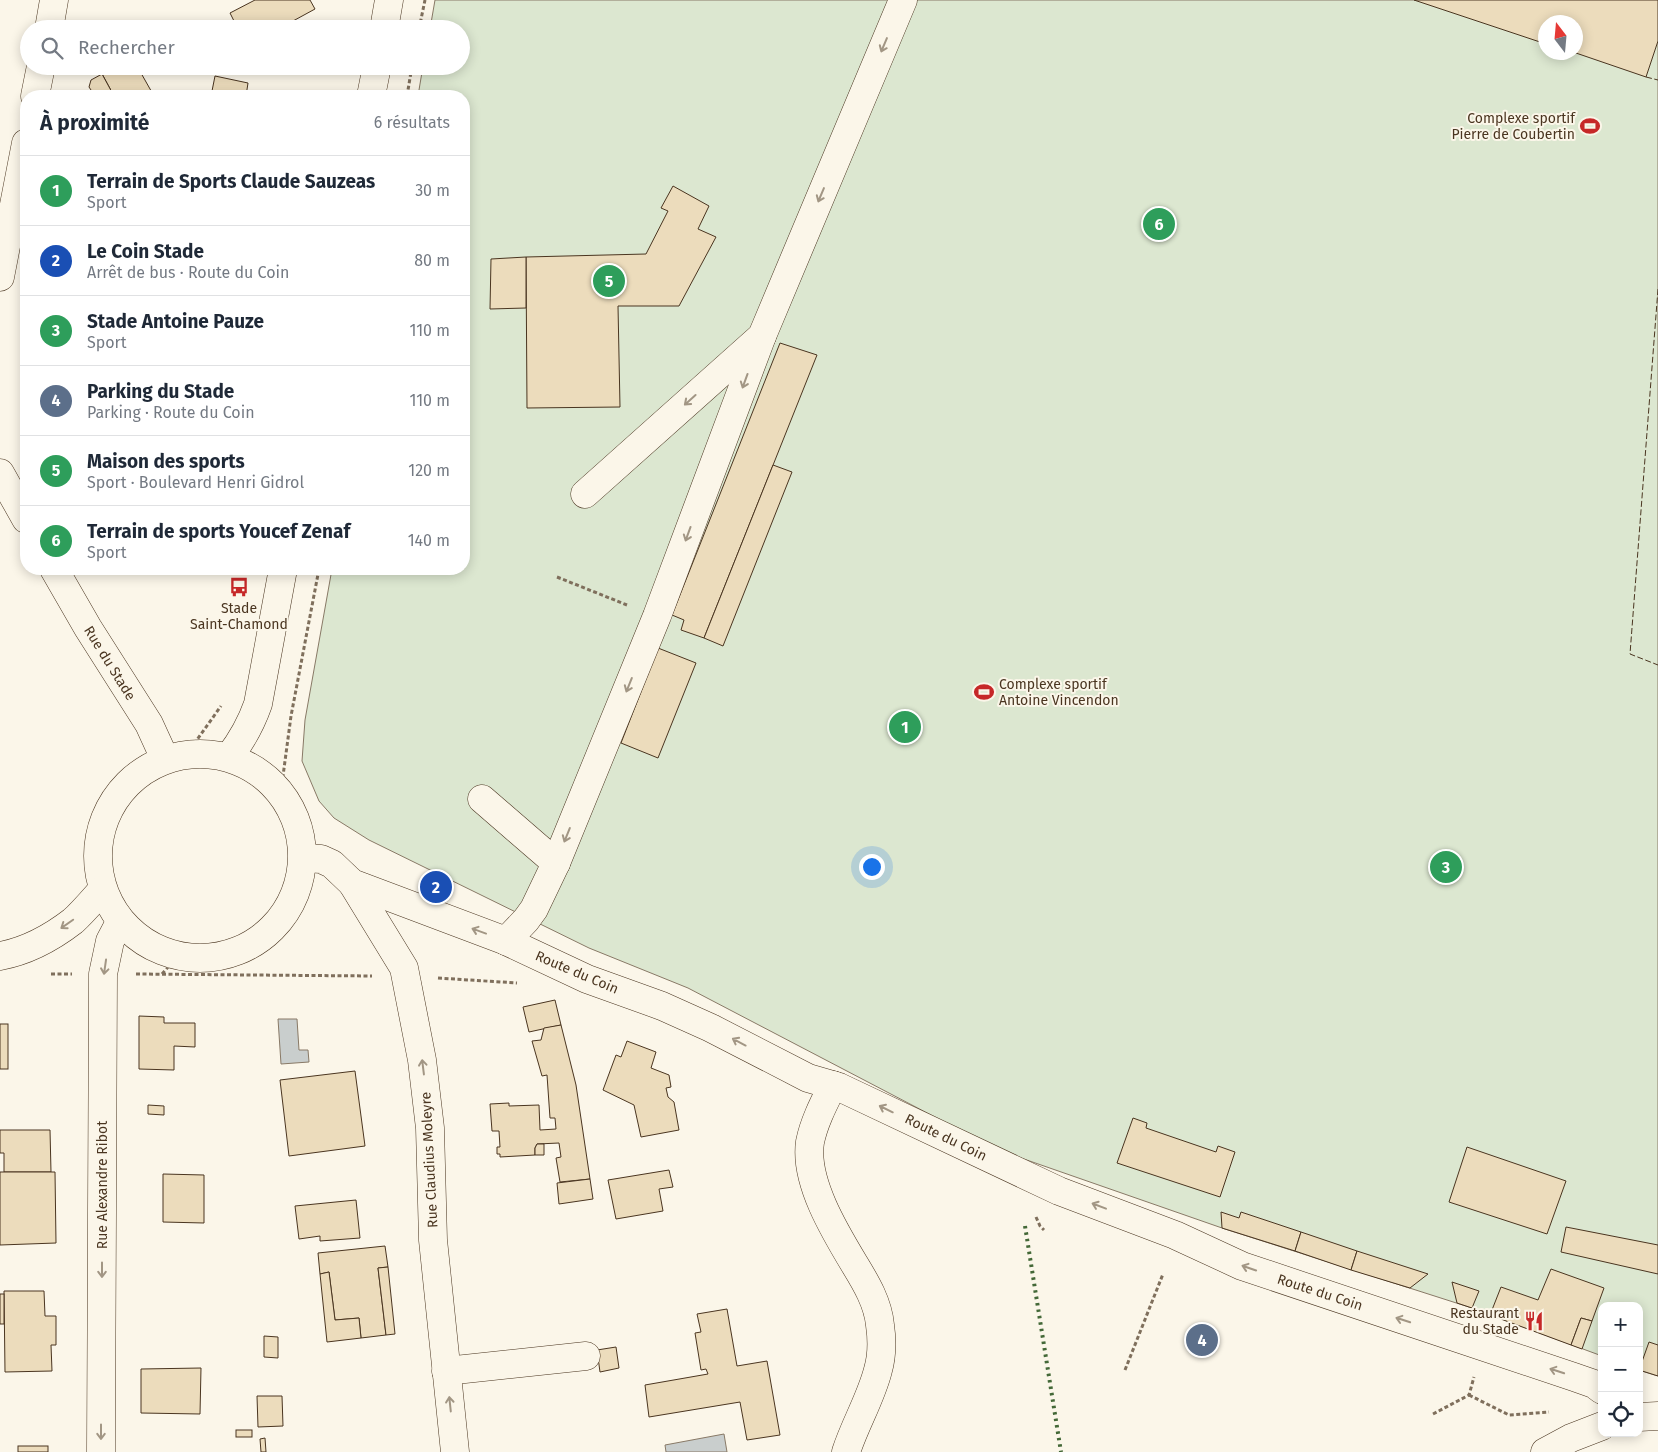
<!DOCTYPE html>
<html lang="fr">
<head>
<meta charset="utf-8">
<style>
	body { margin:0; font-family:"Fira Sans",sans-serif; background:#f6f6f7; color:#1f2937 }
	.controls { position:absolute; right:15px; bottom:15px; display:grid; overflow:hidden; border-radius:10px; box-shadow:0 2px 12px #0003 }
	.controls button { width:45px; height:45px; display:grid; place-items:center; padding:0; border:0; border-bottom:1px solid #e0e1e3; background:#fff; color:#1f2937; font:25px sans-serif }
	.compass { position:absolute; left:1538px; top:15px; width:45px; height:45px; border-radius:50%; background:#fff; box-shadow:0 2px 12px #0003; rotate:344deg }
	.you { position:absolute; left:871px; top:866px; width:18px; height:18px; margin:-12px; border:4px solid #fff; border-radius:50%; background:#1a73e8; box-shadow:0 0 0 8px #1a73e833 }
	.badge { display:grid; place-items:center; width:32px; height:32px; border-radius:50%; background:#c62828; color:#fff; font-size:16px; font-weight:700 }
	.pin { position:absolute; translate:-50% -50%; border:2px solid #fff; box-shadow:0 1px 5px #0006 }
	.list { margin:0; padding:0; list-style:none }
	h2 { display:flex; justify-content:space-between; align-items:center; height:65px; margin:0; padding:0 20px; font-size:21px }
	h2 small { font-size:16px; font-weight:400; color:#747a83 }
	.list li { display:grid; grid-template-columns:32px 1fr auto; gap:15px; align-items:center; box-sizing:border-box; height:70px; padding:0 20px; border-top:1px solid #e0e1e3 }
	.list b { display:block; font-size:19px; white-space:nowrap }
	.list p { margin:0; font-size:16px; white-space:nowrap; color:#747a83 }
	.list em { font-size:16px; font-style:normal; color:#747a83 }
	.icon { flex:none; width:28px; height:28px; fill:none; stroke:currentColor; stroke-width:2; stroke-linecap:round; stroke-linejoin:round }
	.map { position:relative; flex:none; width:1658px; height:1452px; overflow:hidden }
	.search { position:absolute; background:#fff; box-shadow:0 2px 12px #0003; left:20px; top:20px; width:450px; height:55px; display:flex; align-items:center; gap:12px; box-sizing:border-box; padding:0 18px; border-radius:28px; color:#747a83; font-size:19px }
	.panel { position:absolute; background:#fff; box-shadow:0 2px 12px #0003; left:20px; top:90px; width:450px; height:485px; border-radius:20px }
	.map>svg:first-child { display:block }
	.green { fill:#dce7d0; stroke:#887966; fill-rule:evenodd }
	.water { fill:#c9cecd; stroke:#887966 }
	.building { fill:#ecdcbc; stroke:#4a3520 }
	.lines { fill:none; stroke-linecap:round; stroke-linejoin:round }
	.minor-casing { stroke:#4a3520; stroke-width:29 }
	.major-casing { stroke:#4a3520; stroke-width:29 }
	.path { stroke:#7f6f5c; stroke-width:3; stroke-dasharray:4 2.5; stroke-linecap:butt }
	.minor { stroke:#fbf6e9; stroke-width:28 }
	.major { stroke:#fbf6e9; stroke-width:28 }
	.hedge { stroke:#436837; stroke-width:4; stroke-dasharray:2.5 4; stroke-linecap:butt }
	.fence { stroke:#4a3520; stroke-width:1; stroke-dasharray:6 2.5; stroke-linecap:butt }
	.oneway { stroke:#a29684 }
	.labels { text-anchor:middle; stroke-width:4; stroke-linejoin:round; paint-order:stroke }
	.poi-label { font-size:14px; fill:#4a3520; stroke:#fbf6e9; text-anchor:end }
	.street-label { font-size:14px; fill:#4a3520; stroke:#fbf6e9 }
</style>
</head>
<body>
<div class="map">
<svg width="1658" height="1452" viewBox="0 0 1658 1452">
	<rect width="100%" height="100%" fill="#fbf6e9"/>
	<path class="green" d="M435 0H1658V1376L1639 1370V1306H1602V1356L1472 1308 1222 1228 998 1150 688 988 589 948 369 840 334 818 319 801 302 761 305 720 332 569H464V96H418L423 66H461V29H430ZM1546 22H1576V52H1546Z"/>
	<g class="water">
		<polygon points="278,1019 297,1019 299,1050 308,1050 309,1062 281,1064"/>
		<polygon points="724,1434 727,1452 666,1452 665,1445"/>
	</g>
	<g class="building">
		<polygon points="255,0 310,0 315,9 293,21 297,29 238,29 230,13"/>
		<polygon points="1414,0 1658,0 1658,41 1646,77 1573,52 1576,52 1576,22 1546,22 1546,44"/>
		<polygon points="107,66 137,66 154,96 114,96 100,70"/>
		<polygon points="102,74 114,96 95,96 89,87 91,80"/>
		<polygon points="215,76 248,83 246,96 211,96"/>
		<polygon points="673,186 709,206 698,229 716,237 679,306 618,306 620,407 527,408 526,257 646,254 668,211 661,208"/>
		<polygon points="526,257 526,308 490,309 491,259"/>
		<polygon points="780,343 817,355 704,638 681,630 684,620 672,615"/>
		<polygon points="773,465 792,472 723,646 704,638"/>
		<polygon points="658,648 696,663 658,758 621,743"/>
		<polygon points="555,1000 561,1025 529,1032 523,1007"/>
		<polygon points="139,1016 164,1017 164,1023 195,1023 195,1047 174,1046 174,1070 139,1069"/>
		<rect x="0" y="1024" width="8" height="45"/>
		<polygon points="561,1025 576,1085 590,1179 560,1182 556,1158 561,1157 559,1143 537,1144 535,1148 535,1155 500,1157 500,1154 497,1154 497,1147 500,1147 499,1131 492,1131 490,1104 509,1103 509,1106 539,1105 540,1130 556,1129 555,1118 550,1118 547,1075 542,1076 532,1041 541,1040 544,1028"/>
		<polygon points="627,1041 656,1052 651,1068 669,1075 671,1087 666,1088 668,1097 674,1102 679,1130 641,1137 634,1105 603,1090 616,1055 621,1057"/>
		<polygon points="355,1071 365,1146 289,1156 280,1080"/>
		<polygon points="148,1105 164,1106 164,1115 148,1114"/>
		<polygon points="1133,1118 1147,1123 1146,1128 1216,1152 1218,1146 1235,1152 1220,1197 1117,1163"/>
		<polygon points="0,1130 50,1130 51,1172 4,1172 4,1153 0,1153"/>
		<polygon points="537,1144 544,1144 544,1155 535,1155 535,1148"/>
		<polygon points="1467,1147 1566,1181 1547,1234 1449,1202"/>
		<polygon points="669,1170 673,1187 659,1189 663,1211 616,1219 608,1180"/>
		<polygon points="0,1172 55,1172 56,1243 0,1245"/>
		<polygon points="163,1174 204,1175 204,1223 163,1222"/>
		<polygon points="590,1179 593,1199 559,1204 557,1183"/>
		<polygon points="356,1200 360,1238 320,1241 320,1236 299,1239 295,1206"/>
		<polygon points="1221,1212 1239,1218 1241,1212 1301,1232 1295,1251 1222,1228"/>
		<polygon points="1566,1227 1658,1245 1658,1274 1561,1252"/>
		<polygon points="1301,1232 1357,1251 1351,1270 1295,1251"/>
		<polygon points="385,1246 388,1267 378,1268 386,1335 361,1338 359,1318 335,1320 329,1272 320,1274 318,1253"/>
		<polygon points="1357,1251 1428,1274 1410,1288 1351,1270"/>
		<polygon points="388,1267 395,1334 386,1335 378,1268"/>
		<polygon points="1551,1269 1604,1288 1592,1321 1581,1318 1571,1345 1490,1315 1501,1287 1538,1300"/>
		<polygon points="329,1272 335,1320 359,1318 361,1338 327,1342 320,1274"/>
		<polygon points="1452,1282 1479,1291 1472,1308 1457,1303"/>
		<polygon points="4,1291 44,1291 45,1316 56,1316 56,1345 51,1345 52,1371 5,1372"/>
		<rect x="0" y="1294" width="4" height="30"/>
		<polygon points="727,1309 737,1366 767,1361 780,1435 747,1440 740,1402 649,1417 645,1385 708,1374 706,1369 701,1370 695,1333 701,1332 697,1314"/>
		<polygon points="1581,1318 1592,1321 1582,1349 1571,1345"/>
		<polygon points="264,1336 278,1337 278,1358 264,1357"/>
		<polygon points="1649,1342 1658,1345 1658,1376 1639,1370"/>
		<polygon points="616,1347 619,1368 600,1372 597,1350"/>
		<polygon points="201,1368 200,1414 141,1413 141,1369"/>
		<polygon points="257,1396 282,1396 283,1426 258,1427"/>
		<rect x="236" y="1430" width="16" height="7"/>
		<polygon points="265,1438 266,1452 261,1452 260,1439"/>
		<rect x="18" y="1446" width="30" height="6"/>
	</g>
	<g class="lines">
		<defs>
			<g id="minor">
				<polyline points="49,29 54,0"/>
				<polyline points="384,29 389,0"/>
				<polyline points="35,96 41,66"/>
				<polyline points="371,96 377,66"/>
				<polyline points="0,277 26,143"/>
				<polyline points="0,473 26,519"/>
				<polyline points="585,494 762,336 903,0"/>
				<polyline points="54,569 88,628 149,724 165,759"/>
				<path d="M229 757C242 740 251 724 258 704L283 569"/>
				<polyline points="482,799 556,863"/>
				<polyline points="352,883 404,968 422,1060 430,1128 433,1240 455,1452"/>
				<polyline points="506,941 526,920 534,909 556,863 657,616 762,336"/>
				<path d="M833 1085C824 1103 814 1122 810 1142 804 1181 835 1232 855 1265 866 1283 878 1303 880 1325 882 1339 882 1356 878 1370 871 1398 855 1424 846 1452"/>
				<polyline points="446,1371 586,1356"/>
				<polyline points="101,1452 103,974 110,941 120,922"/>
				<polyline points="1545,1452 1571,1438 1602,1426"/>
			</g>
			<g id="major">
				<circle cx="200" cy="856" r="102"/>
				<polyline points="304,858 321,859 332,864 352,883 506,941 587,979 662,1006 711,1028 808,1078 839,1087 1059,1191 1175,1235 1242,1266 1574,1377 1594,1384 1602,1390"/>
				<path d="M0 956C27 951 51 938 73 921 83 912 93 900 102 890"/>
				<polyline points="1639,1417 1658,1416"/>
			</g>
		</defs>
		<use href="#minor" class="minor-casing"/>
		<use href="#major" class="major-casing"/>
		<g class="path">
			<polyline points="419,29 425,0"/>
			<polyline points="407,96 412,66"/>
			<polyline points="557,577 627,605"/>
			<polyline points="194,744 221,706"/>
			<polyline points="281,791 291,716 319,569"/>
			<polyline points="51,974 72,974"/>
			<polyline points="136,974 372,976"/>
			<polyline points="162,974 177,957"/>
			<polyline points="438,978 517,983"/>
			<polyline points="1036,1217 1040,1226 1044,1230"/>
			<polyline points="1125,1370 1163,1274"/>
			<polyline points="1469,1395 1509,1415 1549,1412"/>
			<polyline points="1433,1414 1469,1395 1474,1377"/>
		</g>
		<use href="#minor" class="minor"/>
		<use href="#major" class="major"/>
		<polyline class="hedge" points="1025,1226 1061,1452"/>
		<g class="fence">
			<polyline points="1646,77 1658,80"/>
			<polyline points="1658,289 1630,654 1658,665"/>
		</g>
	</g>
	<defs><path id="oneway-shaft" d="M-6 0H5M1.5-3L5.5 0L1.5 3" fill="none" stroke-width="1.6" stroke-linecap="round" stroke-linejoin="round" transform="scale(1.25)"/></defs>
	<g class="oneway">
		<use href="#oneway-shaft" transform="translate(884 45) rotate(113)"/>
		<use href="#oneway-shaft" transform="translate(821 195) rotate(113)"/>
		<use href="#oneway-shaft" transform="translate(745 381) rotate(110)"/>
		<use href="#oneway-shaft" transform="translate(690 400) rotate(138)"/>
		<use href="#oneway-shaft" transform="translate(688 534) rotate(110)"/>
		<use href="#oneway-shaft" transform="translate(629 685) rotate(112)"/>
		<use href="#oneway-shaft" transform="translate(567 835) rotate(112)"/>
		<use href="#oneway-shaft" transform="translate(67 924) rotate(145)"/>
		<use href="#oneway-shaft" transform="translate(479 931) rotate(-160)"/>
		<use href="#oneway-shaft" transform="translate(105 967) rotate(98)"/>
		<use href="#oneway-shaft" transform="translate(739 1042) rotate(-152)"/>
		<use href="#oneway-shaft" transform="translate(423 1067) rotate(-97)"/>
		<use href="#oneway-shaft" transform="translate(886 1109) rotate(-154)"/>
		<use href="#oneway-shaft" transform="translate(1099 1206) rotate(-159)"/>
		<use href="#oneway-shaft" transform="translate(1249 1268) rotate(-161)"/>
		<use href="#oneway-shaft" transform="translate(102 1270) rotate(90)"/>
		<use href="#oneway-shaft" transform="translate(1403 1320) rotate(-162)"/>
		<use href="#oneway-shaft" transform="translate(1557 1371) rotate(-162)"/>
		<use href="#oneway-shaft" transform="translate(450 1404) rotate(-96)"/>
		<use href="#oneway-shaft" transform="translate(101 1432) rotate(90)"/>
	</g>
	<defs>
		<symbol id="stadium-bare" viewBox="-9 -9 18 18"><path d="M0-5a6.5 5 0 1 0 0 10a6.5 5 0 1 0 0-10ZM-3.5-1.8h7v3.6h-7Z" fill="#c62828" stroke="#fbf6e9" stroke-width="2.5" paint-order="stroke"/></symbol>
		<symbol id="bus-bare" viewBox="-9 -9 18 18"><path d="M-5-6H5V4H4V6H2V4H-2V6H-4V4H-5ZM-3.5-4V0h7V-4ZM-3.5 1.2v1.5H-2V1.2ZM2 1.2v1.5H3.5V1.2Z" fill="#c62828" stroke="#fbf6e9" stroke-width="2.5" paint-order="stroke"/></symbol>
		<symbol id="restaurant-bare" viewBox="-9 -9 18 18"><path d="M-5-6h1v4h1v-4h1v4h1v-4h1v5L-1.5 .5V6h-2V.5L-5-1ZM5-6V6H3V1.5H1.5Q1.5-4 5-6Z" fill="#c62828" stroke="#fbf6e9" stroke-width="2.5" paint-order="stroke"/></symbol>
	</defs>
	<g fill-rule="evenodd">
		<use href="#stadium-bare" x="1576" y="112" width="28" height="28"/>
		<use href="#bus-bare" x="225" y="573" width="28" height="28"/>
		<use href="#stadium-bare" x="970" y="678" width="28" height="28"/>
		<use href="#restaurant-bare" x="1520" y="1307" width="28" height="28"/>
	</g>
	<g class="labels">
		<g class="poi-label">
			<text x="1575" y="123">Complexe sportif<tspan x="1575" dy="16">Pierre de Coubertin</tspan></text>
			<text x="239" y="613" text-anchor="middle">Stade<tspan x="239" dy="16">Saint-Chamond</tspan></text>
			<text x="999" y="689" text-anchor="start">Complexe sportif<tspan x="999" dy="16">Antoine Vincendon</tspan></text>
			<text x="1519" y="1318">Restaurant<tspan x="1519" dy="16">du Stade</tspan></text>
		</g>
		<g class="street-label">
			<text transform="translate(110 663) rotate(58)" y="5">Rue du Stade</text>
			<text transform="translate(577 972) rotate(23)" y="5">Route du Coin</text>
			<text transform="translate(946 1137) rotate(26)" y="5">Route du Coin</text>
			<text transform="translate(429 1160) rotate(-93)" y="5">Rue Claudius Moleyre</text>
			<text transform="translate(102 1185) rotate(-90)" y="5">Rue Alexandre Ribot</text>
			<text transform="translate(1320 1292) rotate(18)" y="5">Route du Coin</text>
		</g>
	</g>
</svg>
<div class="controls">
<button>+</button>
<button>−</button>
<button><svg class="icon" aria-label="locate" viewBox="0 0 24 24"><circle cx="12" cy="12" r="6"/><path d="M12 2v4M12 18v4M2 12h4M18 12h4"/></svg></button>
</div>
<svg class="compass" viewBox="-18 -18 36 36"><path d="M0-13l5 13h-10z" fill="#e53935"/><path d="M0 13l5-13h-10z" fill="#747a83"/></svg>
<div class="you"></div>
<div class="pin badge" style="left:905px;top:727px;background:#2e9e5b">1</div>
<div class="pin badge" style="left:436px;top:887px;background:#1a4fb4">2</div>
<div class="pin badge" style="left:1446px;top:867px;background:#2e9e5b">3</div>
<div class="pin badge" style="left:1202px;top:1340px;background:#5c6f8a">4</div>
<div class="pin badge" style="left:609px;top:281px;background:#2e9e5b">5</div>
<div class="pin badge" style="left:1159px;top:224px;background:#2e9e5b">6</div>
<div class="search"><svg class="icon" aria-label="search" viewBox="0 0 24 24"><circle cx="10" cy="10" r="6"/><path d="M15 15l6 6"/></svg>Rechercher</div>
<section class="panel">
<h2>À proximité<small>6 résultats</small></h2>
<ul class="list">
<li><span class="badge" style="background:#2e9e5b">1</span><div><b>Terrain de Sports Claude Sauzeas</b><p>Sport</p></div><em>30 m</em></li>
<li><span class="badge" style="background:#1a4fb4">2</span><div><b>Le Coin Stade</b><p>Arrêt de bus · Route du Coin</p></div><em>80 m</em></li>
<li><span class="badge" style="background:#2e9e5b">3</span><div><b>Stade Antoine Pauze</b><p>Sport</p></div><em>110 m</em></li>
<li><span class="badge" style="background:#5c6f8a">4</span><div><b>Parking du Stade</b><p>Parking · Route du Coin</p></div><em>110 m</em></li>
<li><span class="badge" style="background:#2e9e5b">5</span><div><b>Maison des sports</b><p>Sport · Boulevard Henri Gidrol</p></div><em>120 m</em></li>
<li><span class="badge" style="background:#2e9e5b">6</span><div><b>Terrain de sports Youcef Zenaf</b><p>Sport</p></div><em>140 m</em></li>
</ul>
</section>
</div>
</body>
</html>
